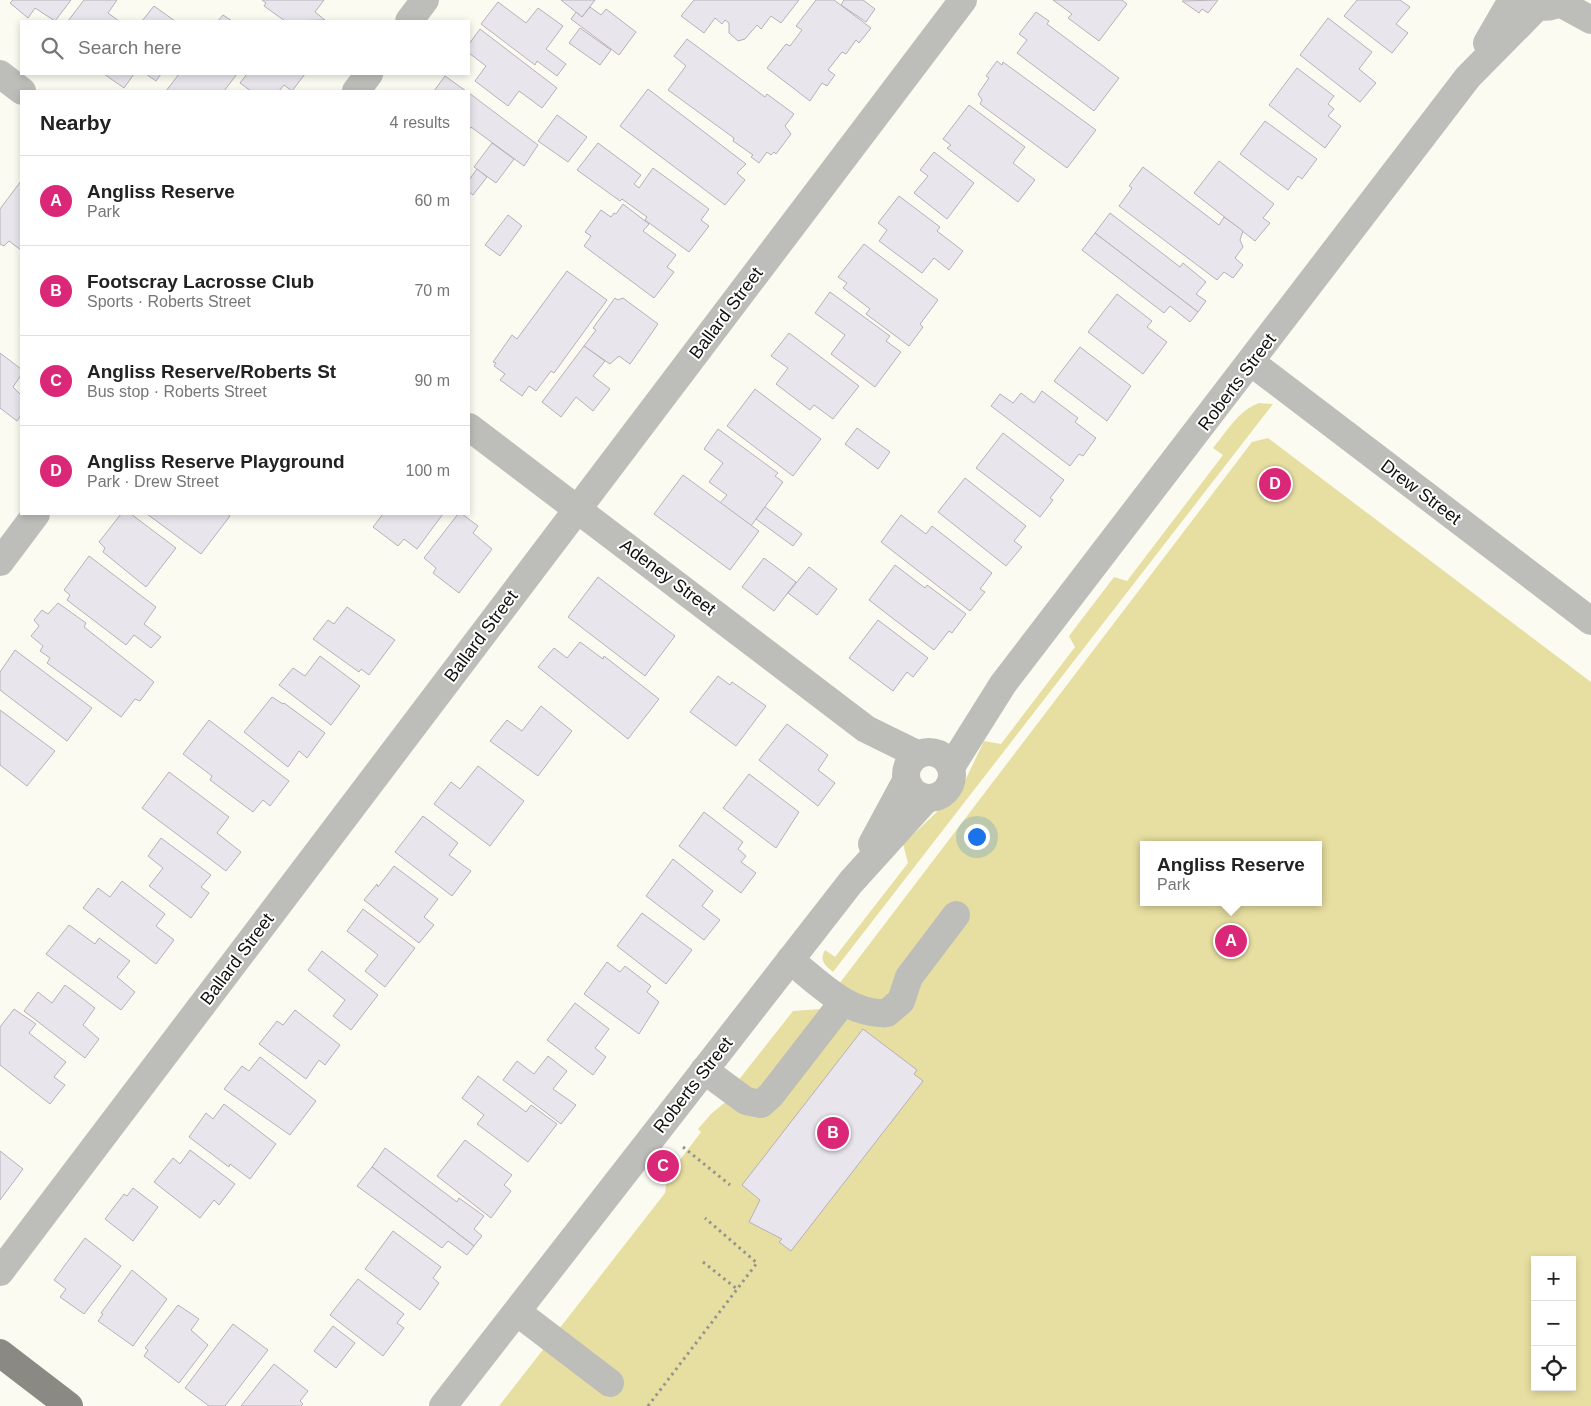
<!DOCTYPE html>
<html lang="en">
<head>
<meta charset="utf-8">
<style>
	body { margin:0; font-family:Arial,sans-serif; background:#f2f2f2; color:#222 }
	.controls { position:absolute; right:15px; bottom:15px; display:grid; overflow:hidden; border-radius:0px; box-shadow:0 2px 8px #0003 }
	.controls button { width:45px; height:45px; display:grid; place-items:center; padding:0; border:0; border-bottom:1px solid #e0e0e0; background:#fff; color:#222; font:25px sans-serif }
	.you { position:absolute; left:976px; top:836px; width:18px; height:18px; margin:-12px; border:4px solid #fff; border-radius:50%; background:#1a73e8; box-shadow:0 0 0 8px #1a73e833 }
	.badge { display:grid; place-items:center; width:32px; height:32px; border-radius:50%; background:#db2777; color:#fff; font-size:16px; font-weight:700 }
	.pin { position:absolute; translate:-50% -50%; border:2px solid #fff; box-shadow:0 1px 5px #0006 }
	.popup { position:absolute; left:1140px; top:841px; width:182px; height:65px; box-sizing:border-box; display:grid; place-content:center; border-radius:0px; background:#fff; filter:drop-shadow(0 1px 4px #0005); font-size:16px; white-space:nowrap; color:#767676 }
	.popup b { font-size:19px; color:#222 }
	.popup::after { content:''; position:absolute; left:50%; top:100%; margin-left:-10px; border:10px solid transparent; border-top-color:#fff }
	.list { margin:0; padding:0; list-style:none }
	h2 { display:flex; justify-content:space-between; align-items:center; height:65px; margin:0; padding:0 20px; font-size:21px }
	h2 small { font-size:16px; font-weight:400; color:#767676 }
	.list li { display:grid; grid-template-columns:32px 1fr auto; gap:15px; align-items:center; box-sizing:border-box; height:90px; padding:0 20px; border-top:1px solid #e0e0e0 }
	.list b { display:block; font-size:19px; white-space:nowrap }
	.list p { margin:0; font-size:16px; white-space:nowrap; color:#767676 }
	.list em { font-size:16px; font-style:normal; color:#767676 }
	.icon { flex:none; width:28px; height:28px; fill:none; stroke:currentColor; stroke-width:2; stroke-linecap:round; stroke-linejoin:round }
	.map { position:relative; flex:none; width:1591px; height:1406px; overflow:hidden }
	.search { position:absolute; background:#fff; box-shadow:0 2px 8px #0003; left:20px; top:20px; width:450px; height:55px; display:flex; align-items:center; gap:12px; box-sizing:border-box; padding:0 18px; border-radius:0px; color:#767676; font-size:19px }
	.panel { position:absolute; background:#fff; box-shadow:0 2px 8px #0003; left:20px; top:90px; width:450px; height:425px; border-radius:0px }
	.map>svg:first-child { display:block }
	.green { fill:#e7dfa1; fill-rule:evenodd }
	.building { fill:#e9e5ec; stroke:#b6b1b9 }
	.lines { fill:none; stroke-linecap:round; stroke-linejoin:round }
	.path { stroke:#95958e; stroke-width:3; stroke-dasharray:2.5 4; stroke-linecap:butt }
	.minor { stroke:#bdbdb9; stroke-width:28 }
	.major { stroke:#8a8983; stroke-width:28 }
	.labels { text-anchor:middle; stroke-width:4; stroke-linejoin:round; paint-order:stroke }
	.street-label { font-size:18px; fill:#0f0f0c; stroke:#fff }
</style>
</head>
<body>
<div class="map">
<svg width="1591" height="1406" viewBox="0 0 1591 1406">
	<rect width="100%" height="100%" fill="#fcfbf2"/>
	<g class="green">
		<path d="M1259 403 1273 404 833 972C825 965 819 961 825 950L835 957 908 863 903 844 961 789 984 741 1001 744 1075 647 1069 636 1114 577 1127 581 1223 455 1213 448C1227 431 1239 410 1259 403Z"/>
		<path d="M1268 438 1591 682V1406H499L665 1193 667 1177 701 1132 698 1129 711 1114 728 1100 737 1082 793 1011 820 1009 1252 442ZM1144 845H1318V902H1144ZM1535 1260H1572V1387H1535Z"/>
	</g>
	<g class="building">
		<polygon points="13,0 71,0 55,21 35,8 28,18 10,3"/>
		<polygon points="84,0 117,0 108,13 119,21 68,21"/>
		<polygon points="262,0 324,0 315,12 325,20 285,21 264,6 266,3"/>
		<polygon points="561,0 595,0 582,17"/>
		<polygon points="694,0 799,0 781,23 771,16 761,29 757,25 745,39 738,41 729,33 729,23 725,20 722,24 715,18 704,33 681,16"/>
		<polygon points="816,0 834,0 871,28 859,43 856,40 846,54 842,52 828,70 835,75 827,86 822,83 810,101 767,68 786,44 790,46 802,30 796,26"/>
		<polygon points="844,0 863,0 875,9 866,22 841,5"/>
		<polygon points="1053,0 1122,0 1127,4 1099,41 1068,18 1072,14"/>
		<polygon points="1218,0 1208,13 1202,9 1199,13 1182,1"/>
		<polygon points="1357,0 1400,0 1410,7 1396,24 1408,33 1392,53 1344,16"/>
		<polygon points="498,2 526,23 538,8 563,26 546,49 566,64 557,76 537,61 535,65 481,24"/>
		<polygon points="154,6 175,21 142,21"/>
		<polygon points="590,7 601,15 606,9 636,32 619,55 571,19 576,12 582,17"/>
		<polygon points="1036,12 1049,21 1047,24 1119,78 1094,111 1017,53 1027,40 1019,34"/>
		<polygon points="223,15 232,21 218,21"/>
		<polygon points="1328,18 1372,52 1359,69 1376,83 1360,102 1300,55"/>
		<polygon points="580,28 611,50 600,65 569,43"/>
		<polygon points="480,29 557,88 542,108 519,91 508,106 475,81 486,66 469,53 469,44"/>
		<polygon points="687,39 765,97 767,94 794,114 785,126 791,134 776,154 774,152 771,155 767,152 759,163 751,157 753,155 733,141 734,138 668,90 686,66 674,56"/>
		<polygon points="997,61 1002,65 1003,62 1096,130 1067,168 980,104 982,100 978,94 989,78 986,76"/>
		<polygon points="1297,68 1334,96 1328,104 1334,109 1328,116 1341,126 1325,148 1269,105"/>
		<polygon points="104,74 134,74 124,88"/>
		<polygon points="146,74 161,74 156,81"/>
		<polygon points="179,74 237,74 224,91 166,91"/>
		<polygon points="247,74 305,74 292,91 284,85 279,91 251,91 240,83"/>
		<polygon points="445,76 466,91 434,91"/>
		<polygon points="648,89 746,164 737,173 745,180 725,205 620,126"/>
		<polygon points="469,93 538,145 524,166 471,127 469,130"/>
		<polygon points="969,105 1025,147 1013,163 1035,180 1018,202 947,148 951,145 943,139"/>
		<polygon points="557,115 587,137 568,162 538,141"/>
		<polygon points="1265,121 1317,159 1302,179 1298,176 1288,190 1240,154"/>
		<polygon points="492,143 514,159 496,183 474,167"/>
		<polygon points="598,143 641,175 634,184 639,188 653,168 709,209 701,220 709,226 689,252 645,220 647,217 622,199 620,201 577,170"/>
		<polygon points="934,152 974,183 947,219 914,193 928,176 920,170"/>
		<polygon points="1219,161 1274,204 1263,218 1270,223 1255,241 1194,193"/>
		<polygon points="1143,167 1219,225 1224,217 1243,231 1240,240 1243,247 1235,258 1243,265 1233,278 1224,272 1217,280 1119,206 1132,188 1129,186"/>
		<polygon points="477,169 487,177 473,195 469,192 469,180"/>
		<polygon points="21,181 21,250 9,241 4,246 0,244 0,209"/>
		<polygon points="899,196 940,227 937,231 963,251 949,270 934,258 922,273 879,241 887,230 878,223"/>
		<polygon points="623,204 649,224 643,231 676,255 667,267 674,272 654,298 584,246 591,236 585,232 601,210 611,217 614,213 616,214"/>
		<polygon points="1110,213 1180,267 1183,263 1206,282 1196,294 1206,301 1198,312 1095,233"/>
		<polygon points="508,215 522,226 500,256 485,245"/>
		<polygon points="1095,233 1198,312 1190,322 1170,306 1164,313 1082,250"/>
		<polygon points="864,244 938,300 920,324 923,327 909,346 866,314 870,309 843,288 847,283 838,277"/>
		<polygon points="567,271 607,300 554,373 551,371 536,391 529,386 522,396 500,380 505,374 494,366 496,363 493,362 512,335 517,339"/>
		<polygon points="830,292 890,336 886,341 901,352 875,387 831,354 845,335 815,313"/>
		<polygon points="1117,294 1152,321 1147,327 1167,342 1143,374 1088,332"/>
		<polygon points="615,298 618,300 623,298 658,324 630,364 619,356 610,364 584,346 596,330 593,328"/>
		<polygon points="789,333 859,386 833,419 814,405 810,410 776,384 788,368 771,356"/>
		<polygon points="584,346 605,361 593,376 610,389 593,411 576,397 561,417 542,402"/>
		<polygon points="1080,347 1131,386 1107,421 1054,381"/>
		<polygon points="0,353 21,369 21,375 13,387 21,395 21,415 17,421 0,408"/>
		<polygon points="755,389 821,439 793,476 727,426"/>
		<polygon points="1042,391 1078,418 1075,422 1096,438 1083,456 1079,454 1070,466 991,406 1000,394 1013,403 1021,393 1034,403"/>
		<polygon points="857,428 890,452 878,469 845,444"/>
		<polygon points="718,429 778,473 775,476 783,482 751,526 720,503 727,495 709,482 723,463 704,449"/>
		<polygon points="1003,433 1064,480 1050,498 1053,500 1040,517 976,468"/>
		<polygon points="683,475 759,531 730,570 654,514"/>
		<polygon points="965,478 1026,526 1014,541 1022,547 1006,566 938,512"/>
		<polygon points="765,507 802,534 793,546 756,519"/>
		<polygon points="121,514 131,514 176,548 146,587 103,552 105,548 99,542"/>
		<polygon points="147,514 227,514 230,516 201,554"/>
		<polygon points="383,514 443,514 417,549 404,539 398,546 373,527"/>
		<polygon points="458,514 462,514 478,526 473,533 492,549 459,593 433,573 436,568 424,558"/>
		<polygon points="901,515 926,534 932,526 992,573 980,589 985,592 970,611 881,542"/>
		<polygon points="89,556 156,607 144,624 161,637 151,648 134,635 126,645 67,600 70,595 64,590"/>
		<polygon points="764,558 796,582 774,611 742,587"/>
		<polygon points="895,565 925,588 927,585 966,614 952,633 949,631 934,650 869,600"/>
		<polygon points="809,567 837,589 817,615 788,593"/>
		<polygon points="598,577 675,636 645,676 568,617"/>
		<polygon points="58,603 86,623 84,627 154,682 140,701 135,699 121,717 47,663 50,658 40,651 43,646 31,636 39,626 34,620 42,610 48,614"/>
		<polygon points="347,607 395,640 369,675 361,669 359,672 313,639 328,620 334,624"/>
		<polygon points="878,620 928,658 913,677 907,672 893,691 849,658"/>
		<polygon points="580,642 603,659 604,656 659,699 628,739 538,667 554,648 567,658"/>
		<polygon points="15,650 92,708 67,741 0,690 0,672"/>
		<polygon points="320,656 360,686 331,725 279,685 293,668 305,676"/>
		<polygon points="718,676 730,685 732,682 766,706 736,746 690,712"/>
		<polygon points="272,697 283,704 284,703 325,733 307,758 299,751 288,767 244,732"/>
		<polygon points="541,706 572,731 538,776 490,741 507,720 522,731"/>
		<polygon points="0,710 55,751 27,786 0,765"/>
		<polygon points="209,720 289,781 270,806 263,800 253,812 210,780 212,776 183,754"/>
		<polygon points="787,724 828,755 818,770 835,783 818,806 759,760"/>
		<polygon points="478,766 524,801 490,846 434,804 451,782 460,789"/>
		<polygon points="169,772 229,817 217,833 241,852 226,871 142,808"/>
		<polygon points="749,774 799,812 776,848 723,808"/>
		<polygon points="704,812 743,842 738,849 746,856 741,862 756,873 741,893 679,846"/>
		<polygon points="423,816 458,843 449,855 471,871 452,896 395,852"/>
		<polygon points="161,838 211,875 201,887 209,893 191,918 149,886 163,868 148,856"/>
		<polygon points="673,859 713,891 702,906 720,920 704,940 646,896"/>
		<polygon points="394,866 438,899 424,917 434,925 419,943 364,900 377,884 378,887"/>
		<polygon points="122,881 165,914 156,926 174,940 156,964 83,908 98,888 110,897"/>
		<polygon points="363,909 415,948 385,987 365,971 378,955 347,931"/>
		<polygon points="642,913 692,950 666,984 617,946"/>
		<polygon points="69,925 95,944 99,938 130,961 117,977 135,992 121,1010 46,954"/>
		<polygon points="322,951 378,995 351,1030 333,1016 345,1000 308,970"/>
		<polygon points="607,962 620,972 625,966 651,986 647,992 659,1002 639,1034 584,994"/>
		<polygon points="65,985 95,1008 83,1025 99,1039 85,1058 24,1011 38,992 52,1003"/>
		<polygon points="575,1003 609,1029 595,1048 606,1057 593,1075 547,1040"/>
		<polygon points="14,1009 36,1024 29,1033 66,1062 54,1077 65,1085 50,1104 0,1065 0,1027"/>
		<polygon points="295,1010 340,1045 325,1065 319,1060 306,1079 259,1044 277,1021 283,1025"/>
		<polygon points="863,1029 917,1070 914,1074 923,1081 791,1251 779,1242 782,1239 749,1222 760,1200 742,1185"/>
		<polygon points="548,1056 567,1071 553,1089 576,1105 561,1124 503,1080 517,1061 534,1074"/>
		<polygon points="260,1057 316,1101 290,1135 224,1089 242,1066 249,1071"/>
		<polygon points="478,1076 526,1112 531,1105 557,1124 528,1162 477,1124 484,1115 462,1098"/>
		<polygon points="224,1104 276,1144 250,1179 230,1164 229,1167 189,1137 206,1113 213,1119"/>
		<polygon points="465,1140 512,1175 504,1185 511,1191 491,1218 437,1176"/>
		<polygon points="385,1148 457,1202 459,1198 484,1216 474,1229 482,1236 474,1246 372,1167"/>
		<polygon points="190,1150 235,1184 219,1205 214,1200 200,1218 154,1182 173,1158 180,1164"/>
		<polygon points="0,1151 23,1169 0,1200"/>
		<polygon points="372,1167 474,1246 467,1255 448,1241 442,1248 357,1186"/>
		<polygon points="133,1188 158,1207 133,1241 105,1219 124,1194 127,1196"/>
		<polygon points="393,1231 441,1267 433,1278 439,1283 420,1310 365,1269"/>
		<polygon points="85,1238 121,1266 84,1314 60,1297 66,1289 54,1280"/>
		<polygon points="132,1270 167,1299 133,1346 98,1321 103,1314 101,1313"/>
		<polygon points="358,1279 404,1314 397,1323 404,1328 383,1356 330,1315"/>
		<polygon points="178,1305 199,1319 191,1330 208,1345 179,1383 144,1356 148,1350 145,1348"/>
		<polygon points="233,1324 268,1350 225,1406 209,1406 185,1388"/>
		<polygon points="333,1326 355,1343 336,1368 314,1351"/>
		<polygon points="274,1364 308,1391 300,1401 303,1404 301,1406 241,1406"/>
	</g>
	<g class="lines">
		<g class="path">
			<polyline points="683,1147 730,1185"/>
			<polyline points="703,1262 737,1289"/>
			<polyline points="648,1406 757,1263 705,1218"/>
		</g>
		<g class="minor">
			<path d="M1526 0C1538 9 1552 9 1564 0"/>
			<polyline points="1560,3 1591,20"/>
			<polyline points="409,21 425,0"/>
			<polyline points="1487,43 1512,0"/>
			<polyline points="0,74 22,91"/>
			<polyline points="356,91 369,74"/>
			<polyline points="1252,363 1591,621"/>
			<polyline points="469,427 866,729 917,754"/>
			<polyline points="0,562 36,514"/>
			<circle cx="929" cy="775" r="23"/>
			<polyline points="951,767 1003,684 1468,77 1538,6"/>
			<polyline points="872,844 906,781"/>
			<path d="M790 960C818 982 849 1016 887 1013L901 1001 909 977 956 915"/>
			<polyline points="704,1070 746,1101 761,1104 771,1095 843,1002"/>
			<polyline points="0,1272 963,0"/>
			<polyline points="517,1312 610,1383"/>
			<polyline points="443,1406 851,882 927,798"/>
		</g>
		<polyline class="major" points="0,1353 69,1406"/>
	</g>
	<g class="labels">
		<g class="street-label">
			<text transform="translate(726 313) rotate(-53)" y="6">Ballard Street</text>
			<text transform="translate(1237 382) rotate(-53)" y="6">Roberts Street</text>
			<text transform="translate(1421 492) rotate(37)" y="6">Drew Street</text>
			<text transform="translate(668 577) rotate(37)" y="6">Adeney Street</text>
			<text transform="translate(481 636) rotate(-53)" y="6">Ballard Street</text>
			<text transform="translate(237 959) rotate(-53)" y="6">Ballard Street</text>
			<text transform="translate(693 1085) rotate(-52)" y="6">Roberts Street</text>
		</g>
	</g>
</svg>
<div class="controls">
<button>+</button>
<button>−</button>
<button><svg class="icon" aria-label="locate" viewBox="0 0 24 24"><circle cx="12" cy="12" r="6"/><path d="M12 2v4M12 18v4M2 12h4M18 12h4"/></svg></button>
</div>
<div class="you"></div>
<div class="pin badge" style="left:1231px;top:941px">A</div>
<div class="popup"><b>Angliss Reserve</b>Park</div>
<div class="pin badge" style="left:833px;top:1133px">B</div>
<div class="pin badge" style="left:663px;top:1166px">C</div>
<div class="pin badge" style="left:1275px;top:484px">D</div>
<div class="search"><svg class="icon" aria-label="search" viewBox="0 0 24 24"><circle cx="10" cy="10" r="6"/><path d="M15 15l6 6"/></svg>Search here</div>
<section class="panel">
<h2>Nearby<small>4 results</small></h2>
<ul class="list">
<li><span class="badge">A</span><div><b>Angliss Reserve</b><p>Park</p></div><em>60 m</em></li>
<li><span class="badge">B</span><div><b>Footscray Lacrosse Club</b><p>Sports · Roberts Street</p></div><em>70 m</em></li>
<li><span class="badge">C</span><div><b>Angliss Reserve/Roberts St</b><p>Bus stop · Roberts Street</p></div><em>90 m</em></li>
<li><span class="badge">D</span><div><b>Angliss Reserve Playground</b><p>Park · Drew Street</p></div><em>100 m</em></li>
</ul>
</section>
</div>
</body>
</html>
